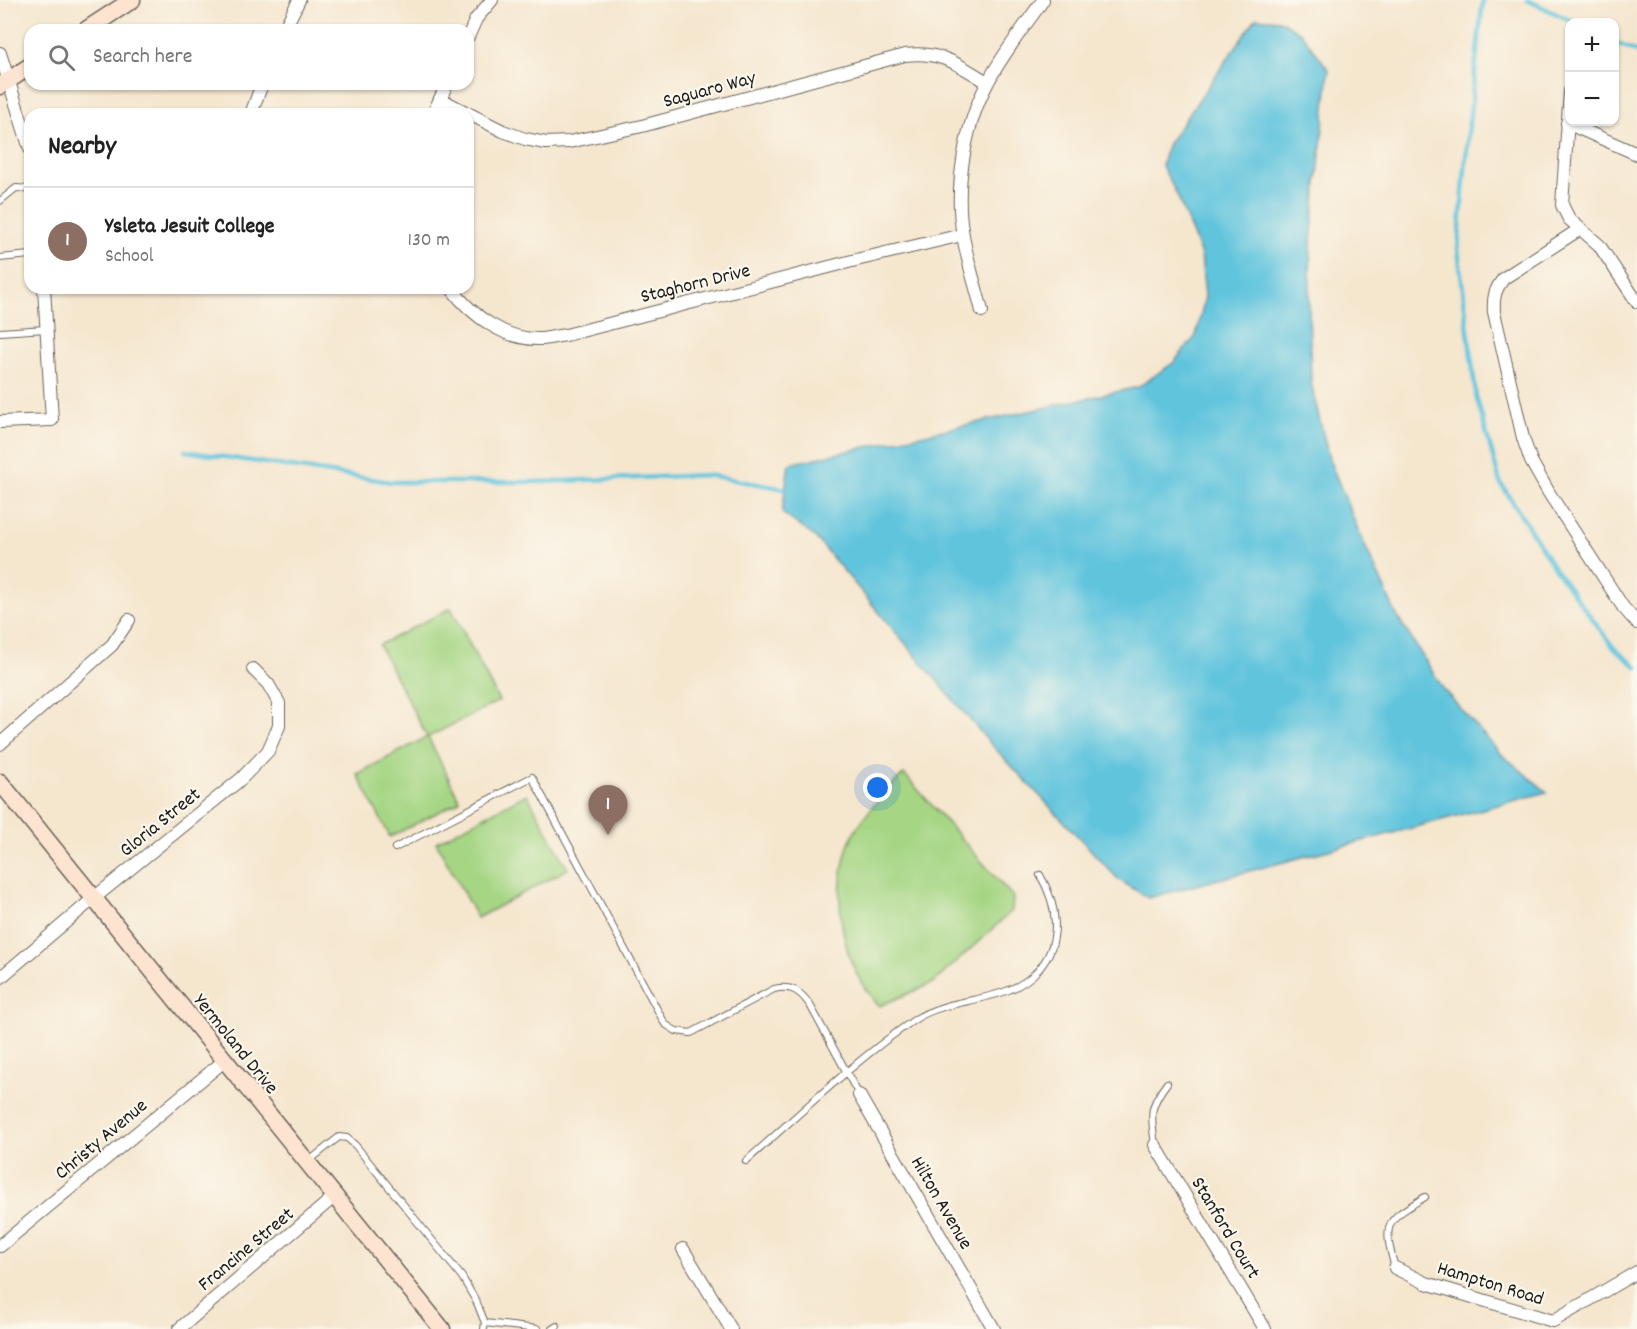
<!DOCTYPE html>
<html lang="en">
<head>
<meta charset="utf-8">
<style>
	body { margin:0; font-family:Dekko,sans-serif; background:#f2f2f2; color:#222 }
	.controls { position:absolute; right:18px; top:18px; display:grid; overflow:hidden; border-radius:12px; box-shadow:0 2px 4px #0004 }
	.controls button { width:54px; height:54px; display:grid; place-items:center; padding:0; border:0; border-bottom:2px solid #e0e0e0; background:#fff; color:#222; font:30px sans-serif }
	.you { position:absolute; left:878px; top:788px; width:21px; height:21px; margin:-15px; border:4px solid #fff; border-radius:50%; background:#1a73e8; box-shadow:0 0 0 9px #1a73e833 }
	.badge { display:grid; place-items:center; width:39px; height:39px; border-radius:50%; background:#0b8043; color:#fff; font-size:20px; font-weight:700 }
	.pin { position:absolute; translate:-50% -50px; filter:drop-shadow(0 2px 3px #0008) }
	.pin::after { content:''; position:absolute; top:32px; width:21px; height:18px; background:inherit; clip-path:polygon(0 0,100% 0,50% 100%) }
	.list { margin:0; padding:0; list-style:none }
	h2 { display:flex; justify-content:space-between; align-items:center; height:78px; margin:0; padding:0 24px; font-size:26px }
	h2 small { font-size:20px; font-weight:400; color:#767676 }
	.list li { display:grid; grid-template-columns:39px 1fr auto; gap:18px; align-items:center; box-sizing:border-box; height:108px; padding:0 24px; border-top:2px solid #e0e0e0 }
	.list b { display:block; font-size:22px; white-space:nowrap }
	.list p { margin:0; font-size:20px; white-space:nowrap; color:#767676 }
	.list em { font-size:20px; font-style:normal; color:#767676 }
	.icon { flex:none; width:33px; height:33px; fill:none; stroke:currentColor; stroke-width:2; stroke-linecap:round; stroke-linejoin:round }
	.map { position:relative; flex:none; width:1637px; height:1329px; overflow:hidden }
	.search { position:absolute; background:#fff; box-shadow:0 2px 4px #0004; left:24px; top:24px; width:450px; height:66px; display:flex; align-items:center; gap:15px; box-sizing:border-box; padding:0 21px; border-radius:18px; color:#767676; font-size:22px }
	.panel { position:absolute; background:#fff; box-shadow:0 2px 4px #0004; left:24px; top:108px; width:450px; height:186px; border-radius:18px }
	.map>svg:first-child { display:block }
	.green { fill:#a6d684; stroke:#617950; stroke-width:1.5 }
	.water { fill:#60c4dd; stroke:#3e707c; stroke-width:1.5 }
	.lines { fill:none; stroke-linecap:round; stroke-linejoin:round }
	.stream { stroke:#60c4dd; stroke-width:4.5 }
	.lane-casing { stroke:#68635a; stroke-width:8 }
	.street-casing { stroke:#68635a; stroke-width:14 }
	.secondary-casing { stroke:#68635a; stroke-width:19 }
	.lane { stroke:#fff; stroke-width:6 }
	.street { stroke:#fff; stroke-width:12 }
	.secondary { stroke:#fde4d1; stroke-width:16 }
	.labels { text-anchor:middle; stroke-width:4.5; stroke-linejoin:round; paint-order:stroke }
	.street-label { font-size:20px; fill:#1c1c1c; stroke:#fbf7ec }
</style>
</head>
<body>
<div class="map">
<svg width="1637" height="1329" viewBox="0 0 1637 1329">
	<rect width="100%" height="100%" fill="#fbf7ec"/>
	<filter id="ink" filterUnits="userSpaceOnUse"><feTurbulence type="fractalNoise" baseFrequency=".0167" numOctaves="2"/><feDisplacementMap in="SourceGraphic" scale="12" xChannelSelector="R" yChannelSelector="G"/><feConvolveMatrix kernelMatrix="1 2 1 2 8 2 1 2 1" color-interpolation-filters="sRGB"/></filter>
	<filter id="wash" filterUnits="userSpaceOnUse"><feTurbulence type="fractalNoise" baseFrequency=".008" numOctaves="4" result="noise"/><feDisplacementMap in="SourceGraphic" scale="24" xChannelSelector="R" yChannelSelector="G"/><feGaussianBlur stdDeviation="1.35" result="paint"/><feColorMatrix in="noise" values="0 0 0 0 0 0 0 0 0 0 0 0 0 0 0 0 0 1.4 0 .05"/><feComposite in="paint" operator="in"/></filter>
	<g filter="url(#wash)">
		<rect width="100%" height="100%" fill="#f5e6ce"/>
		<g class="green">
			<polygon points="451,608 499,701 428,737 460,801 390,837 357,774 427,737 379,645"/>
			<path d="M904 774 1013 897 1012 911 933 983 879 1006C840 965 832 898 848 846 855 824 887 789 904 774Z"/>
			<polygon points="527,794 568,869 477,918 436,842"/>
		</g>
		<polygon class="water" points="1256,18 1279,20 1301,33 1329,70 1311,241 1309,310 1311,384 1329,459 1361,537 1397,616 1444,690 1499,752 1547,792 1148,898 1119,880 989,742 815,537 782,513 789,464 1138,387 1173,363 1196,336 1205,297 1201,255 1177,195 1162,166 1167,145"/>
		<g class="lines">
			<g class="stream">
				<polyline points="1483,0 1469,123 1458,249 1476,396 1500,482 1555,569 1614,648 1637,667"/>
				<polyline points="1527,0 1574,22"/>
				<polyline points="1614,42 1637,52"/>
				<polyline points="185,451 391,482 537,482 707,475 791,490"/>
			</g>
		</g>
	</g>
	<g filter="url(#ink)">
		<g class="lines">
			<defs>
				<g id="lane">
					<polyline points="0,201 16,188 30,189"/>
					<polyline points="0,258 30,255"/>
					<polyline points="0,332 46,329"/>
					<path d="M395 848 532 777 665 1024 676 1031 691 1033 774 989C792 985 800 991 810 1005L859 1095"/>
					<path d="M1155 1145C1151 1115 1148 1108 1167 1083"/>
					<polyline points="309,1161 339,1137 347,1138 355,1145 462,1277 477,1303 485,1323 484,1329"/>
					<path d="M746 1161C801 1113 854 1061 914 1020 953 994 1007 1006 1039 969 1063 941 1057 904 1040 875"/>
					<path d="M1395 1268C1382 1221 1386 1221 1425 1197"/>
					<polyline points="485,1323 538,1329"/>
					<polyline points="552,1329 557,1326"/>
				</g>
				<g id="street">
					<polyline points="284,30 299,0"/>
					<polyline points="468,37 476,19 492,0"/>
					<polyline points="0,53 30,149"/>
					<polyline points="1570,91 1562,205 1569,219 1599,245 1637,302"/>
					<path d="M440 99 503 131 525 139 546 143 569 142 642 126 905 55C941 51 958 64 987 82"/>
					<polyline points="251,114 262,84"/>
					<polyline points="433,114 447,84"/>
					<polyline points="1567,123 1637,154"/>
					<path d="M1580 229 1504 278C1495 289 1493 297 1494 312L1523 438 1531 461 1549 493 1623 607 1637 623"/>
					<path d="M451 288C472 316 506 341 542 339 550 338 558 336 566 335L856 260 962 235"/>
					<path d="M982 311C976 286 967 261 963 235 954 189 965 125 987 84 1001 56 1025 26 1043 0"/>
					<polyline points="0,422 52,420 44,288"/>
					<polyline points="0,744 112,645 129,620"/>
					<polyline points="0,978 94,898 241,779 268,751 279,726 279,703 268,684 253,669"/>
					<polyline points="859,1095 994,1329"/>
					<polyline points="1155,1145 1265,1329"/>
					<polyline points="0,1246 224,1061"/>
					<polyline points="683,1249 731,1329"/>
					<polyline points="1395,1268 1426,1283 1553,1321 1637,1272"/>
					<polyline points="179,1329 335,1196"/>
				</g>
				<g id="secondary">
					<polyline points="86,30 132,0"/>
					<polyline points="0,86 30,66"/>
					<polyline points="0,782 442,1329"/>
				</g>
			</defs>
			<use href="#lane" class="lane-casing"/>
			<use href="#street" class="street-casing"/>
			<use href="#secondary" class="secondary-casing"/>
			<use href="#lane" class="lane"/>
			<use href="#street" class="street"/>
			<use href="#secondary" class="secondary"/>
		</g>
	</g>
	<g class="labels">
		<g class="street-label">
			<text transform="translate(709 88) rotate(-15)" y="7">Saguaro Way</text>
			<text transform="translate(695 282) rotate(-14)" y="7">Staghorn Drive</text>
			<text transform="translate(159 821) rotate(-39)" y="7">Gloria Street</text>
			<text transform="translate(237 1043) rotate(51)" y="7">Yermoland Drive</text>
			<text transform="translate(100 1138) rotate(-40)" y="7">Christy Avenue</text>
			<text transform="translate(943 1202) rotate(60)" y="7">Hilton Avenue</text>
			<text transform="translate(1227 1227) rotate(59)" y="7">Stanford Court</text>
			<text transform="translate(245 1248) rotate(-40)" y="7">Francine Street</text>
			<text transform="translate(1491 1282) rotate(17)" y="7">Hampton Road</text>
		</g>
	</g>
</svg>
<div class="controls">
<button>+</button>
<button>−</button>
</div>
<div class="you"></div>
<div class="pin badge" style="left:608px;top:835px;background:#8d6e63">1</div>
<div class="search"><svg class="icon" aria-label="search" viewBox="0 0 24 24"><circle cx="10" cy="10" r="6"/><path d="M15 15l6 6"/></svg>Search here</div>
<section class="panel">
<h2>Nearby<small></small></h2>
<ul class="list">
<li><span class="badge" style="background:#8d6e63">1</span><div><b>Ysleta Jesuit College</b><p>School</p></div><em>130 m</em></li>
</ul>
</section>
</div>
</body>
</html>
